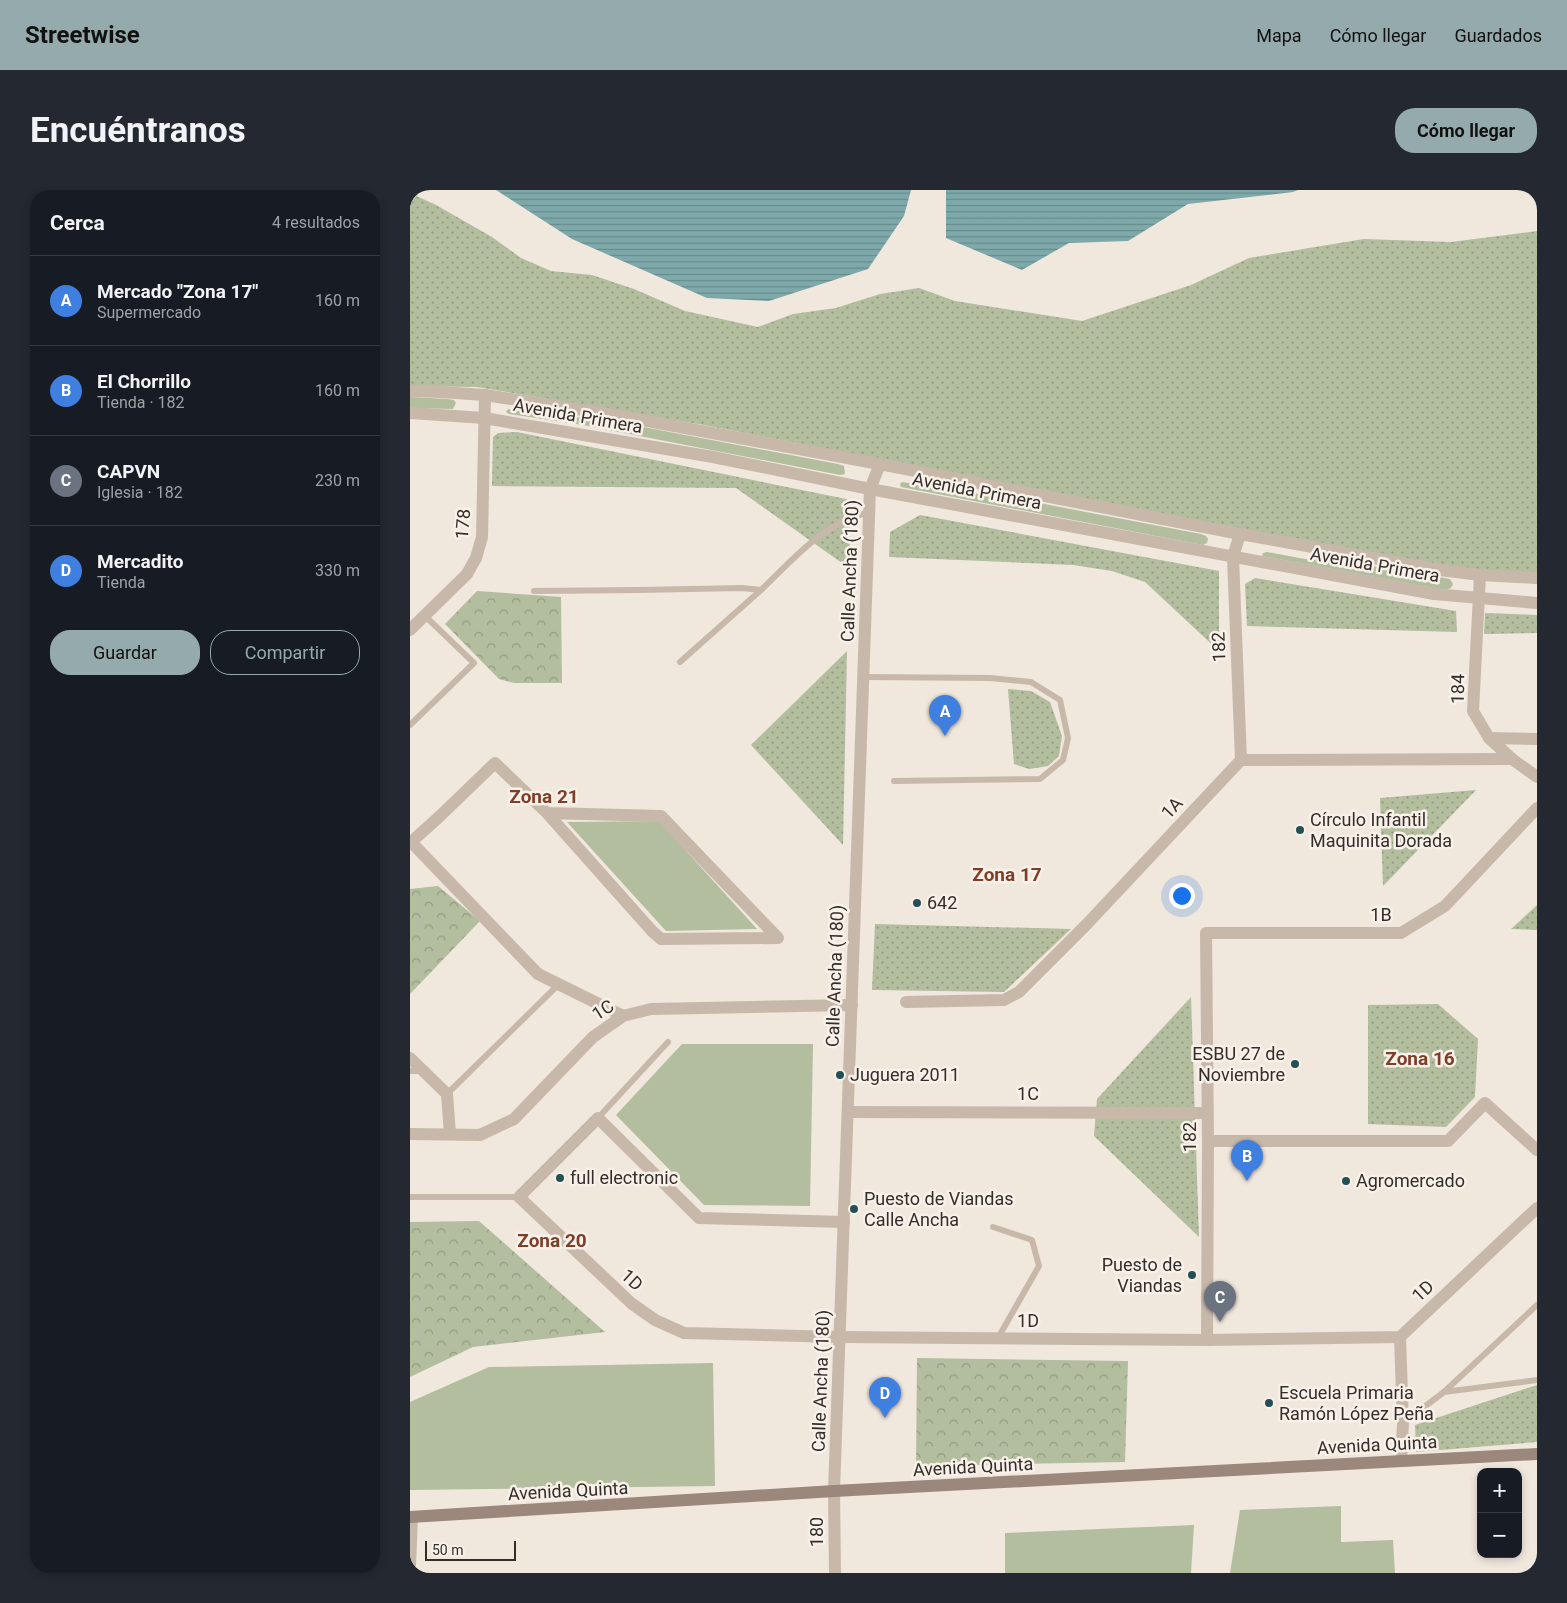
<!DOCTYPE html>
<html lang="es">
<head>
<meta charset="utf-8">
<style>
	body { margin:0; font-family:Roboto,sans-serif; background:#242831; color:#f1f3f6 }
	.controls { position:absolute; right:15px; bottom:15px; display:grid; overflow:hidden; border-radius:10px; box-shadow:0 2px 8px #0003 }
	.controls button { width:45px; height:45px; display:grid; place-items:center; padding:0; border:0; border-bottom:1px solid #363941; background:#171b24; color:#f1f3f6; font:25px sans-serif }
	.scale { position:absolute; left:15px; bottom:12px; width:91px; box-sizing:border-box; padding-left:5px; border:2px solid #352d29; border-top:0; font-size:14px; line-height:18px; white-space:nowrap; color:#352d29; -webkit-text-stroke:4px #f8f1e9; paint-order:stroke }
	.you { position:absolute; left:771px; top:705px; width:18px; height:18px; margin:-12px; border:4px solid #fff; border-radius:50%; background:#1a73e8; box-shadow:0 0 0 8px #1a73e833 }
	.badge { display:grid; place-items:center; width:32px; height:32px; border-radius:50%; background:#94aaad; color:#fff; font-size:16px; font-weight:700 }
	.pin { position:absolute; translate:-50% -41px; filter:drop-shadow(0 1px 2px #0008) }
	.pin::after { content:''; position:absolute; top:26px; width:18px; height:15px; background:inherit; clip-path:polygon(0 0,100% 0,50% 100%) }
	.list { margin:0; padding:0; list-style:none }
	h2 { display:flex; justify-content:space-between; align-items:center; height:65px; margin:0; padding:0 20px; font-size:21px }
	h2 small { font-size:16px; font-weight:400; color:#9ea1a6 }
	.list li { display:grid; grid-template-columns:32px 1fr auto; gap:15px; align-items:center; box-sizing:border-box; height:90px; padding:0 20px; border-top:1px solid #363941 }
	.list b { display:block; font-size:19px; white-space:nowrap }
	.list p { margin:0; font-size:16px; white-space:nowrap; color:#9ea1a6 }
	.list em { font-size:16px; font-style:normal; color:#9ea1a6 }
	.actions { display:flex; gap:10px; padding:15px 20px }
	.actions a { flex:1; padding:11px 0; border:1px solid #94aaad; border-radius:20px; text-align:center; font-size:18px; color:#94aaad }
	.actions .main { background:#94aaad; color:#111 }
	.map { position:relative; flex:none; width:1127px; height:1383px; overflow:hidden; border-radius:20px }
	header { display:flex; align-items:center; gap:30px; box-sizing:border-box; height:70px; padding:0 25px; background:#94aaad; color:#111 }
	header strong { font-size:24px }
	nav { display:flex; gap:28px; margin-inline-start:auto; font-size:18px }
	.intro { display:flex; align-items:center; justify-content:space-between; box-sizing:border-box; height:120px; padding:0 30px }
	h1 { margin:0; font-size:35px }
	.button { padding:12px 22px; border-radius:20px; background:#94aaad; color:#111; font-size:18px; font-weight:700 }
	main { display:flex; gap:30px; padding:0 30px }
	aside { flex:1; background:#171b24; border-radius:20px; box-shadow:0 2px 8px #0003 }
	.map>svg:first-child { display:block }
	.grass { fill:url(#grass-dots) }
	.forest { fill:url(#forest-crowns) }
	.green { fill:#b3be9e }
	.water { fill:url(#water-rules) }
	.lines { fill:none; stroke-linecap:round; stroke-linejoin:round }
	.service { stroke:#c7b8aa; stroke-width:6 }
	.minor { stroke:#c7b8aa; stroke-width:12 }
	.tertiary { stroke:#c7b8aa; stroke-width:12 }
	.secondary { stroke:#9b877b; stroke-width:12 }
	.poi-dot { fill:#225054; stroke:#f8f1e9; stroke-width:2 }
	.labels { text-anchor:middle; stroke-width:5; stroke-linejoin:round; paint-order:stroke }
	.street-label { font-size:18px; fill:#352d29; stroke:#f8f1e9 }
	.poi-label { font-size:18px; fill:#352d29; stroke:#f8f1e9; text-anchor:start }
	.neighbourhood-label { font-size:19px; font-weight:bold; fill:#7e3e28; stroke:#f8f1e9 }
</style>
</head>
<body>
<header>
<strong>Streetwise</strong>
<nav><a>Mapa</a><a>Cómo llegar</a><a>Guardados</a></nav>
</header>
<div class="intro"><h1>Encuéntranos</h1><a class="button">Cómo llegar</a></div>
<main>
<aside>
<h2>Cerca<small>4 resultados</small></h2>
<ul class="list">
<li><span class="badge" style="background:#3f7fe0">A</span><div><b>Mercado &quot;Zona 17&quot;</b><p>Supermercado</p></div><em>160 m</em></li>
<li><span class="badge" style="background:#3f7fe0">B</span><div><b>El Chorrillo</b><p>Tienda · 182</p></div><em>160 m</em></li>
<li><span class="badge" style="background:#6b7280">C</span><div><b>CAPVN</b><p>Iglesia · 182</p></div><em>230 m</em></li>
<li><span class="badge" style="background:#3f7fe0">D</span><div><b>Mercadito</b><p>Tienda</p></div><em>330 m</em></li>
</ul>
<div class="actions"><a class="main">Guardar</a><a>Compartir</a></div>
</aside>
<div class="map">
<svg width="1127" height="1383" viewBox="0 0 1127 1383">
	<defs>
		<pattern id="grass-dots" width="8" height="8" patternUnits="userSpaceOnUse" patternTransform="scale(1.25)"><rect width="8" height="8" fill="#b3be9e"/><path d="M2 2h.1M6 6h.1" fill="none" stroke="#929b81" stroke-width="1.8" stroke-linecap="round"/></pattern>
		<pattern id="forest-crowns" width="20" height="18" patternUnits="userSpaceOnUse" patternTransform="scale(1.25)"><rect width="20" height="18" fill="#b3be9e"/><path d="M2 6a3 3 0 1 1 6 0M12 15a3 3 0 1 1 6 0" fill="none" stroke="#929b81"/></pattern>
		<pattern id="water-rules" width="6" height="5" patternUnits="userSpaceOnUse" patternTransform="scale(1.25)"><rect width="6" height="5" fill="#7ea9ab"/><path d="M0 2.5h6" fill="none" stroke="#688a8b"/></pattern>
	</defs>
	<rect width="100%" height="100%" fill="#f0e7dd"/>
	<g class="grass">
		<polygon points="0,3 26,15 82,47 111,68 141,81 182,85 224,99 275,121 348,137 383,124 426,118 470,104 509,98 545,111 672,131 781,95 839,68 954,49 1041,52 1127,41 1127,385 1067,385 294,235 67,197 0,196"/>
		<polygon points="107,242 441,310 439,378 326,298 82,296 83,247 88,243"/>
		<polygon points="510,325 809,381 809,461 735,392 702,381 663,375 479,367 480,342"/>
		<polygon points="845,388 1046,421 1047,442 837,436 835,394"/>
		<polygon points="1075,423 1127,425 1127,443 1074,444"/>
		<polygon points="437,461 433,655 341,555"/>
		<polygon points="598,499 621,501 640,512 652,546 649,566 638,576 619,579 604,574"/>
		<polygon points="1066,600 973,696 970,608"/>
		<polygon points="1127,715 1127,740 1101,739"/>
		<polygon points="465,734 661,739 594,802 462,800"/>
		<polygon points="781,807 789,1047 684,946 687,909"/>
		<polygon points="1028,814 1068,849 1065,907 1036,937 958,934 958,815"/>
		<polygon points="1127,1195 1127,1252 1006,1262 1005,1235"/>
	</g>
	<g class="forest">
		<polygon points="67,401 151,407 152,493 104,493 89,489 35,434"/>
		<polygon points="28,696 70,731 0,804 0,699"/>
		<polygon points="69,1031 195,1142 63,1157 0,1187 0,1032"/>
		<polygon points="507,1168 718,1171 715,1272 506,1276"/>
	</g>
	<g class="green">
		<polygon points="0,207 38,209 44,210 46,213 43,219 0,218"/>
		<polygon points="98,219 156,227 181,227 428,274 434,276 435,284 430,285 173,235 99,224 96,222"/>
		<path d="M492 292C522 297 552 305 582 304L791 344 796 346 798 349 797 353 793 355 491 297 490 294Z"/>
		<polygon points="857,362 895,369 926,370 1040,389 1043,394 1041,398 1034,400 852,366 853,363"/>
		<polygon points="249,631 347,739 256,741 157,632"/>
		<polygon points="272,854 403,854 400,1016 294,1015 206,925"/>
		<polygon points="303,1173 305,1296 0,1300 0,1212 79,1177"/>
		<polygon points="931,1316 931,1352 983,1350 985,1383 820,1383 830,1320"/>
		<polygon points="784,1335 781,1383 595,1383 595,1343"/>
	</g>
	<g class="water">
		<polygon points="86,0 501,0 494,26 458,79 359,111 297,108 162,49"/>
		<polygon points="536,0 888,0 883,2 778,14 718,51 659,53 612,80 536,48"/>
	</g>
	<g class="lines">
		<g class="service">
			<path d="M124 401 228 400 332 398 351 400C385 368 412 333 460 322"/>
			<polyline points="270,472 351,400"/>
			<polyline points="454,487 580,488 621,492 650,510 658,548 653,570 630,589 484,591"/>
			<polyline points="0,535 64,473 14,425"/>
			<polyline points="0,881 13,881"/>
			<polyline points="37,904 149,794"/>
			<polyline points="188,928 258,852"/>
			<polyline points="0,1007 109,1007"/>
			<polyline points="583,1037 622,1050 629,1076 588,1148"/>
			<polyline points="1034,1202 1127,1190"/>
			<polyline points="993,1233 1034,1202 1127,1115"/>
		</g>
		<g class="minor">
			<polyline points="830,344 823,367 831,570"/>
			<polyline points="1070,385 1063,521 1079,548 1102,569 1127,587"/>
			<polyline points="0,440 57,384 66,368 72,347 75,205"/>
			<polyline points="1079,548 1127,549"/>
			<polyline points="1,652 128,784 213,826"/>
			<polyline points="0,653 30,626 85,573 137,623 242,741 251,749 368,748 251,626 137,623"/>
			<polyline points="496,812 594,810 609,802 676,735 831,570 1102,569"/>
			<polyline points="0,868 37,904 40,944"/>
			<polyline points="438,922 797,923"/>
			<polyline points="0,944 70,945 104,929 183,847 213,826 241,819 442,815"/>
			<polyline points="798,951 1038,951 1075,913 1127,960"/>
			<polyline points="434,1032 289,1028 188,928 109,1007 221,1113 245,1130 274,1143 430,1147 797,1150 990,1147 1127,1018"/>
			<polyline points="990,1147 993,1233 991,1271"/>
			<polyline points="797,1150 798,951 796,743 991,743 1035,716 1127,618"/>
			<polyline points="0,1376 2,1327"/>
		</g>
		<g class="tertiary">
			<polyline points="0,201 31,202 75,205 205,225 480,276 830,344 1030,380 1070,385 1127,388"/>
			<polyline points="0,223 74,228 303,267 460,299 1024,404 1127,413"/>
			<polyline points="425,1383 424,1301 460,299 470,274"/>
		</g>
		<polyline class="secondary" points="0,1327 424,1301 1127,1264"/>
	</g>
	<g class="poi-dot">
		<circle cx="890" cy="640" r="5"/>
		<circle cx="507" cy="713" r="5"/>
		<circle cx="885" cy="874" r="5"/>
		<circle cx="430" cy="885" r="5"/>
		<circle cx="150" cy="988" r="5"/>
		<circle cx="936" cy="991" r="5"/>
		<circle cx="444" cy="1019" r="5"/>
		<circle cx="782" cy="1085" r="5"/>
		<circle cx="859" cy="1213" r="5"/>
	</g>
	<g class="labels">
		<g class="street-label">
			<text transform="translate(168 226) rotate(10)" y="6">Avenida Primera</text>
			<text transform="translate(567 301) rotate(11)" y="6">Avenida Primera</text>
			<text transform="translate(53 334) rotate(-85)" y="6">178</text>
			<text transform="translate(965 375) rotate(10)" y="6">Avenida Primera</text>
			<text transform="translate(440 381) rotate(-88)" y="6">Calle Ancha (180)</text>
			<text transform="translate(809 457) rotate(-92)" y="6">182</text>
			<text transform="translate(1048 499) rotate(-89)" y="6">184</text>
			<text transform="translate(762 618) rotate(-47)" y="6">1A</text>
			<text x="971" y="731">1B</text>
			<text transform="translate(425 786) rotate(-88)" y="6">Calle Ancha (180)</text>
			<text transform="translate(193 820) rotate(-32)" y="6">1C</text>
			<text x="618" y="910">1C</text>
			<text transform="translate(780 947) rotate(-90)" y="6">182</text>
			<text transform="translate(222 1090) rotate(42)" y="6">1D</text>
			<text transform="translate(1013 1101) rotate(-43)" y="6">1D</text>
			<text x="618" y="1137">1D</text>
			<text transform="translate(411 1191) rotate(-88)" y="6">Calle Ancha (180)</text>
			<text transform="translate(967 1255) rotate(-3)" y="6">Avenida Quinta</text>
			<text transform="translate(563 1277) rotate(-3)" y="6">Avenida Quinta</text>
			<text transform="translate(158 1301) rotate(-3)" y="6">Avenida Quinta</text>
			<text transform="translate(407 1342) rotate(-90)" y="6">180</text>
		</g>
		<g class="poi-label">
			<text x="900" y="636">Círculo Infantil<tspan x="900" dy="21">Maquinita Dorada</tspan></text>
			<text x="517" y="719">642</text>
			<text x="875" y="870" text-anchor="end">ESBU 27 de<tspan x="875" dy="21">Noviembre</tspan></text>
			<text x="440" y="891">Juguera 2011</text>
			<text x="160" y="994">full electronic</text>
			<text x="946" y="997">Agromercado</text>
			<text x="454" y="1015">Puesto de Viandas<tspan x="454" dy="21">Calle Ancha</tspan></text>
			<text x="772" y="1081" text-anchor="end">Puesto de<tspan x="772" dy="21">Viandas</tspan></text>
			<text x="869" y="1209">Escuela Primaria<tspan x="869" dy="21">Ramón López Peña</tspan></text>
		</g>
		<g class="neighbourhood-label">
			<text x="134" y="613">Zona 21</text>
			<text x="597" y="691">Zona 17</text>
			<text x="1010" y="875">Zona 16</text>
			<text x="142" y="1057">Zona 20</text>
		</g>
	</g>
</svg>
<div class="controls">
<button>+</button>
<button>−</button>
</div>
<div class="scale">50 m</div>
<div class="you"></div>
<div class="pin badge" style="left:535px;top:546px;background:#3f7fe0">A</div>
<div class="pin badge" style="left:837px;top:991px;background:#3f7fe0">B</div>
<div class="pin badge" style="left:810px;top:1132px;background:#6b7280">C</div>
<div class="pin badge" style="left:475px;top:1228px;background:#3f7fe0">D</div>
</div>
</main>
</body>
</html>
